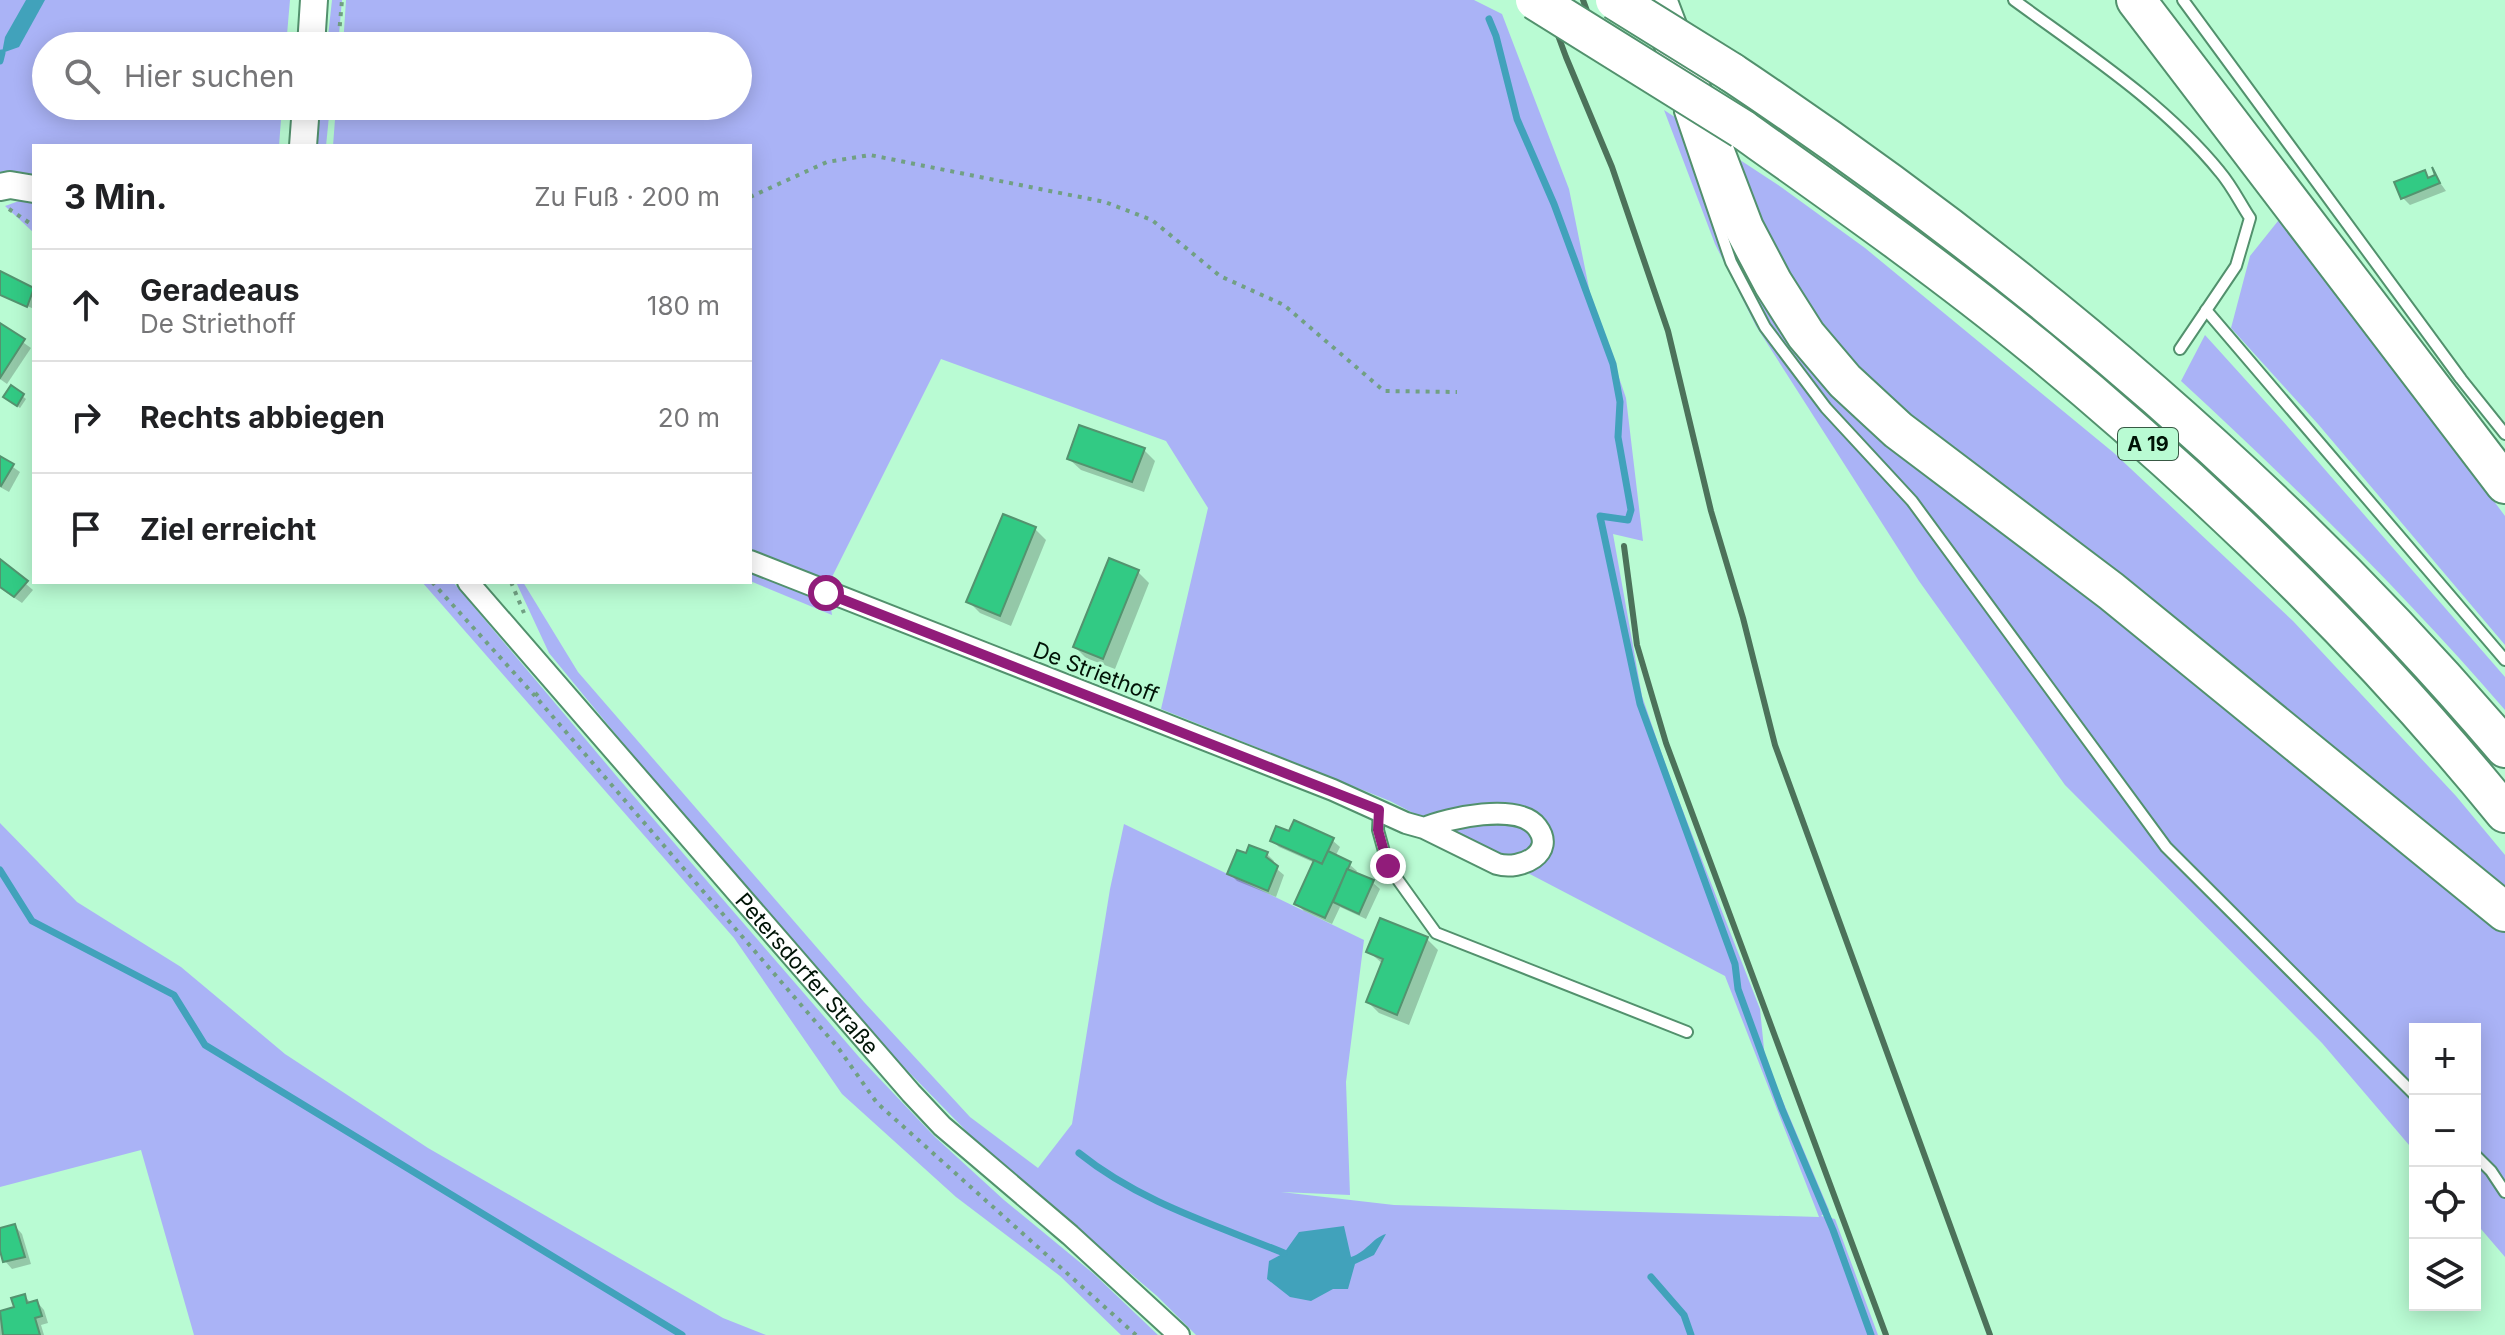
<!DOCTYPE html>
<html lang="de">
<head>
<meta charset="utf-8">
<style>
	body { margin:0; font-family:Inter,sans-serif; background:#f6f6f6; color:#202124 }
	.controls { position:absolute; right:24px; bottom:24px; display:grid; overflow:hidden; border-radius:0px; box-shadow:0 4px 20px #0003 }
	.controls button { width:72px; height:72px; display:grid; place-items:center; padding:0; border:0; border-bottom:2px solid #e0e0e0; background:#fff; color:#202124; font:40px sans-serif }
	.stop { position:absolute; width:24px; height:24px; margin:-18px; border:6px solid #911c7a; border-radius:50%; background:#fff }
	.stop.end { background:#911c7a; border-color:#fff; box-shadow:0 2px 8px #0008 }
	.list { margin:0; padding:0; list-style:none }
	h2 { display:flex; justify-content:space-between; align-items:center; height:104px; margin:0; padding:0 32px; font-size:34px }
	h2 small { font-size:26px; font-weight:400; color:#757577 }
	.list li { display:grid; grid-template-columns:52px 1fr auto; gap:24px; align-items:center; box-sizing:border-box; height:112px; padding:0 32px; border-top:2px solid #e0e0e0 }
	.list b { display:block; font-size:30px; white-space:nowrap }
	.list p { margin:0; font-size:26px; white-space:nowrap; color:#757577 }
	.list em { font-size:26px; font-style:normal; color:#757577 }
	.icon { flex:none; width:44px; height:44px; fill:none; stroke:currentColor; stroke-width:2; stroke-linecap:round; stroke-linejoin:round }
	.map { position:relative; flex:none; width:2505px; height:1335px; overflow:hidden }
	.search { position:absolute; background:#fff; box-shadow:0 4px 20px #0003; left:32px; top:32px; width:720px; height:88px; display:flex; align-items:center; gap:20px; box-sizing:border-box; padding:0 28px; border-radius:44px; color:#757577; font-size:30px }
	.panel { position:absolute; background:#fff; box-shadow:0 4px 20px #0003; left:32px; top:144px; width:720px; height:440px; border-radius:0px }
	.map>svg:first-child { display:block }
	.green { fill:#aab3f6 }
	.water { fill:#41a2bb }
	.shadow { fill:#0003 }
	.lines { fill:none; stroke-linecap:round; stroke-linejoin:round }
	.stream { stroke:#41a2bb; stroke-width:7 }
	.building { fill:#32ca84; stroke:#54936f; stroke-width:2 }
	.service-casing { stroke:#52916d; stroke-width:14 }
	.minor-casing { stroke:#52916d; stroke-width:24 }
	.tertiary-casing { stroke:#52916d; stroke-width:30 }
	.motorway-casing { stroke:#52916d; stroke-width:42 }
	.path { stroke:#71a083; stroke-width:4; stroke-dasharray:4 6; stroke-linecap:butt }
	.service { stroke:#fff; stroke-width:10 }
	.minor { stroke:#fff; stroke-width:20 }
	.tertiary { stroke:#fff; stroke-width:26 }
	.motorway { stroke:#fff; stroke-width:38 }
	.rail { stroke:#4c725a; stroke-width:6 }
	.motorway-bridge-casing { stroke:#52916d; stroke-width:42; stroke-linecap:butt }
	.motorway-bridge { stroke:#fff; stroke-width:38 }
	.route { stroke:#911c7a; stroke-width:10 }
	.labels { text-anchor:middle; stroke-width:6; stroke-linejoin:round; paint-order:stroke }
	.shield { fill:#b9fbd3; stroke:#385944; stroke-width:2 }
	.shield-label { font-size:20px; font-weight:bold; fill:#001306 }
	.street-label { font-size:22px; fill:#001306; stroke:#b9fbd3 }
</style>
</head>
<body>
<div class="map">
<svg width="2505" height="1335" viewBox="0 0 2505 1335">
	<rect width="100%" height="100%" fill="#b9fbd3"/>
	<g class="green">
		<polygon points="0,0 290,0 286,46 46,46 46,106 282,106 279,146 34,146 34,189 0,187"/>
		<polygon points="332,0 342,0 338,46 327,46"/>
		<polygon points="346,0 1474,0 1502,14 1569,189 1590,293 1626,398 1643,541 1613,534 1642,696 1669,775 1760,1009 1765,1059 1829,1210 1821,1216 1835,1219 1878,1335 1196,1335 1157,1296 982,1147 894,1057 659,787 549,653 516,582 523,582 578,672 864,1002 970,1117 1038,1168 1072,1124 1110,889 1124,824 1364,940 1346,1082 1350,1195 1281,1192 1394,1205 1819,1217 1725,976 1390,801 1161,709 1208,508 1166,441 941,359 827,587 750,555 750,146 333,146 336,106 738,106 738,46 343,46"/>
		<polygon points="320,106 330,106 326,146 317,146"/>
		<polygon points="1664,110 1781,187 1865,248 2114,453 2293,621 2456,796 2505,855 2505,1257 2475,1222 2475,1029 2415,1029 2415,1152 2322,1043 2065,785 1919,581 1756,326 1715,244"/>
		<polygon points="19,201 34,203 34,233 5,206"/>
		<polygon points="2282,216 2505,516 2505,645 2318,424 2231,328 2250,256"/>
		<path d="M2205 335 2281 419 2505 677V710C2404 593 2295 486 2181 381Z"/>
		<polygon points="750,569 830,602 832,615 750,581"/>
		<polygon points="422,582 453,582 619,779 859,1057 935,1137 1004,1200 1094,1274 1158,1335 1121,1335 1060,1276 956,1197 842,1094 734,938"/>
		<polygon points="0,823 77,902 181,967 285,1054 428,1148 723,1318 766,1335 194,1335 141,1150 0,1187"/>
	</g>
	<g class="water">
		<polygon points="26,0 45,0 19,47 2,53 5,37"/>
		<path d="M1344 1226 1351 1257C1367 1252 1372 1238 1386 1234L1374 1255 1355 1264 1348 1289H1333L1311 1301 1290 1297 1267 1279 1269 1261 1284 1253 1299 1232Z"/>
	</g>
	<g class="shadow">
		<polygon points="2425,173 2431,179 2436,177 2446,191 2410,205 2403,198"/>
		<polygon points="0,274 34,290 34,309 0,294"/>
		<polygon points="0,326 31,348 7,384 0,379"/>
		<polygon points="12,388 26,399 20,408 9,400"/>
		<polygon points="1144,450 1155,461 1144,492 1081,470 1069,459"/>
		<polygon points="0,458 20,472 9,492 0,487"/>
		<polygon points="1035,529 1046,540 1011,626 980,613 969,602"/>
		<polygon points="0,562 33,590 22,603 0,588"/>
		<polygon points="1138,572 1149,583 1115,669 1086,658 1075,647"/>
		<polygon points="1290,834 1332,840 1340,847 1335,857 1349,864 1357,871 1355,874 1372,882 1380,889 1366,919 1340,907 1332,924 1304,911 1297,904 1315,863 1279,847 1272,840"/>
		<polygon points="1267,854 1274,861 1272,865 1284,875 1276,897 1237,881 1230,874 1247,856"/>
		<polygon points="1427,939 1438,950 1409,1025 1379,1013 1368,1002 1383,964 1369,952"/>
		<polygon points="15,1226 22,1234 31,1264 12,1269 5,1261 0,1244 0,1231"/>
		<polygon points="24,1296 32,1304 37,1302 44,1310 48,1323 41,1325 44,1335 0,1335 0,1313 17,1308"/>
	</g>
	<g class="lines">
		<g class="stream">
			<polyline points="1489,19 1496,36 1517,119 1554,204 1613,364 1620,402 1618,437 1631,510 1628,520 1600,516 1640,704 1735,964 1738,989 1782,1109 1833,1230 1871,1335"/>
			<polyline points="0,61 2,53"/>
			<polyline points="0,870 32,921 174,995 205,1045 682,1335"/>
			<path d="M1079 1153C1140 1202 1213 1224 1284 1253"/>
			<polyline points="1651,1277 1684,1315 1691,1335"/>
		</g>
	</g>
	<g class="building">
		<polygon points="2432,167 2440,183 2401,199 2394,182 2425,170 2428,178 2435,175"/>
		<polygon points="0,271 34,288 27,307 0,295"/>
		<polygon points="0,323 25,339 0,378"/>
		<polygon points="11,385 24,394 17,406 3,397"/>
		<polygon points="1079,425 1145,448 1132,482 1067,459"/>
		<polygon points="0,456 14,464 1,486 0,485"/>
		<polygon points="1003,514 1036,527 1000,616 966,602"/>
		<polygon points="1109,558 1139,570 1103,659 1073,647"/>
		<polygon points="0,559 28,581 14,597 0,587"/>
		<polygon points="1294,820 1334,838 1322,864 1270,841 1276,826 1289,831"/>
		<polygon points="1249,845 1268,852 1266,857 1278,866 1268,891 1227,874 1237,850 1246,853"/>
		<polygon points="1328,851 1351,862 1325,918 1294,904 1314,860 1322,864"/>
		<polygon points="1347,869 1374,880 1359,914 1333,902"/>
		<polygon points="1380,918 1428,937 1397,1015 1366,1002 1383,959 1366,952"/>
		<polygon points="15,1224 25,1257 3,1262 0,1251 0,1228"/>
		<polygon points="25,1294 27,1303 37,1300 42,1316 35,1318 40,1335 3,1335 0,1311 14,1307 11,1298"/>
	</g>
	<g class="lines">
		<defs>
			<g id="service">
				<path d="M2014 0C2085 52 2164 103 2220 172 2232 186 2240 203 2250 218L2236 266 2180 349"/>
				<polyline points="2183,0 2461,379 2505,434"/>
				<polyline points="1680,112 1731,262 1765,327 1826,408 1912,501 2166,847 2415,1095"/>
				<polyline points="2206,310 2505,660"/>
				<polyline points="1379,810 1378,830 1388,866 1436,933 1687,1032"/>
				<polyline points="2475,1155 2491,1171 2505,1192"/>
			</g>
			<g id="minor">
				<path d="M750 561 1333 790 1406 823 1424 828 1497 864C1521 871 1557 853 1537 827 1518 802 1448 818 1424 828"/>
				<path id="s1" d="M468 582 911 1093 942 1126 1070 1235 1179 1335"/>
			</g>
			<g id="tertiary">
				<polyline points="311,46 314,0"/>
				<polyline points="303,146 306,106"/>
				<polyline points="0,187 10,185 34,189"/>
			</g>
			<g id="motorway">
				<polyline points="1657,0 1744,228 1773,283 1806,335 1845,381 1898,430 2111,591 2505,912"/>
				<polyline points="2136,0 2505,484"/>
				<path d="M1731 72C2017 263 2282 486 2505 748"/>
				<path d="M1742 129C1842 200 1943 271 2038 349 2206 488 2367 643 2505 813"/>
			</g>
		</defs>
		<use href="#service" class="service-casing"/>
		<use href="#minor" class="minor-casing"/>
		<use href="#tertiary" class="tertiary-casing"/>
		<use href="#motorway" class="motorway-casing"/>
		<g class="path">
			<polyline points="338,46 342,0"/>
			<polyline points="750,197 827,162 870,155 1105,202 1152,220 1220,276 1284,305 1384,391 1457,392"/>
			<polyline points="9,209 34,226"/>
			<polyline points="432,582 535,696"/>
			<polyline points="511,582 524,613"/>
			<polyline points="538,693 535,696 839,1049 877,1103 1136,1335"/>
		</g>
		<use href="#service" class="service"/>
		<use href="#minor" class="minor"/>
		<use href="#tertiary" class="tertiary"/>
		<use href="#motorway" class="motorway"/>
		<g class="rail">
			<polyline points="1545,0 1566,57 1612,167 1668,331 1711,511 1743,618 1775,745 1990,1335"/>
			<polyline points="1583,0 1594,30"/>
			<polyline points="1624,546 1637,645 1666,743 1886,1335"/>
		</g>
		<defs>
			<g id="motorway-bridge">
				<polyline points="1535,0 1742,129"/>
				<polyline points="1615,0 1731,72"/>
			</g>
		</defs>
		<use href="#motorway-bridge" class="motorway-bridge-casing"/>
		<use href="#motorway-bridge" class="motorway-bridge"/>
	</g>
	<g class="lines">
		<polyline class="route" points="826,593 1379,810 1378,830 1388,866"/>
	</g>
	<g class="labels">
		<rect class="shield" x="2118" y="428" width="60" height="32" rx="6"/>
		<g class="shield-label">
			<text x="2148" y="451">A 19</text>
		</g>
		<g class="street-label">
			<text transform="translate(1096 672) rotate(21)" y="8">De Striethoff</text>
			<text dy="8" stroke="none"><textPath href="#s1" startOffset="518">Petersdorfer Straße</textPath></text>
		</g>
	</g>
</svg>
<div class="controls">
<button>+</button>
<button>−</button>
<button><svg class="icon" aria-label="locate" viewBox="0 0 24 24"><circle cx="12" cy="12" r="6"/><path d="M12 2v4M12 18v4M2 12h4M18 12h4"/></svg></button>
<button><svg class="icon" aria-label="layers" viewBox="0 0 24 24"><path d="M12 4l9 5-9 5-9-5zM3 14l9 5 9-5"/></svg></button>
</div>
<div class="stop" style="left:826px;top:593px"></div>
<div class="stop end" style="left:1388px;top:866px"></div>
<div class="search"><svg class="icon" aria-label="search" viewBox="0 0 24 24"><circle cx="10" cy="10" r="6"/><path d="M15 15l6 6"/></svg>Hier suchen</div>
<section class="panel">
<h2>3 Min.<small>Zu Fuß · 200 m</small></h2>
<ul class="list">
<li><svg class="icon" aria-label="ahead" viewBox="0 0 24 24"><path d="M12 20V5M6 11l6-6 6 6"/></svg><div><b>Geradeaus</b><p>De Striethoff</p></div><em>180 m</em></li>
<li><svg class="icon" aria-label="right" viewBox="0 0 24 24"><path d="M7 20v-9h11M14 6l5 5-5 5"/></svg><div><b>Rechts abbiegen</b></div><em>20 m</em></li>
<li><svg class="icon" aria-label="arrive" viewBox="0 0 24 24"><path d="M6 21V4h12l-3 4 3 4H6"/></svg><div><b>Ziel erreicht</b></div></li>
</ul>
</section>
</div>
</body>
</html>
